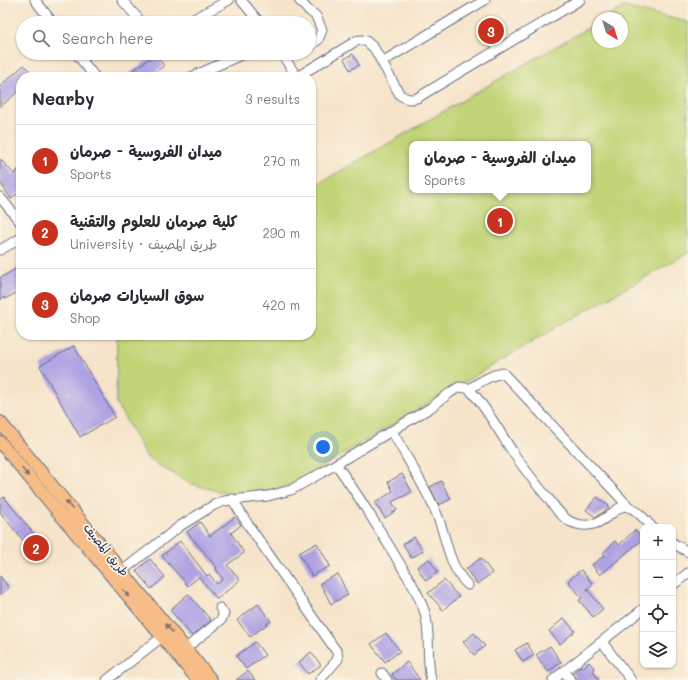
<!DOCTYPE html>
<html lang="en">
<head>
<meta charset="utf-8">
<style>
	body { margin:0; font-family:Mali,"Playpen Sans Arabic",sans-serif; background:#f7f7f7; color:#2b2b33 }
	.controls { position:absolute; right:12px; bottom:12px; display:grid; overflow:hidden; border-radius:8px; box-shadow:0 1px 3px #0004 }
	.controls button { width:36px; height:36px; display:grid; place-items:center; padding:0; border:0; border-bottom:1px solid #e1e1e2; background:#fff; color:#2b2b33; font:20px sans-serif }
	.compass { position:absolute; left:592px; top:12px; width:36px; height:36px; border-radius:50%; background:#fff; box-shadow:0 1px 3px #0004; rotate:142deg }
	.you { position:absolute; left:323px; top:447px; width:14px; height:14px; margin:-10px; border:3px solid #fff; border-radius:50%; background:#1a73e8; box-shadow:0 0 0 6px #1a73e833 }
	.badge { display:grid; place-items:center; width:26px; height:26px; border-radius:50%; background:#c8321e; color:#fff; font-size:13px; font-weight:700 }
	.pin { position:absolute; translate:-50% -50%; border:2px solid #fff; box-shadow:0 1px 4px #0006 }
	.popup { position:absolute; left:409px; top:141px; width:182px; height:52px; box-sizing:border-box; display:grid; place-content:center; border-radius:8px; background:#fff; filter:drop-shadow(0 1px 3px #0005); font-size:13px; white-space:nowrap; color:#7c7c81 }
	.popup b { font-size:15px; color:#2b2b33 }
	.popup::after { content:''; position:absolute; left:50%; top:100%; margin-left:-8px; border:8px solid transparent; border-top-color:#fff }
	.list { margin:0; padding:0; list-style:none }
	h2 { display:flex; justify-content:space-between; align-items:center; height:52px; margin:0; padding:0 16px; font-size:17px }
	h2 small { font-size:13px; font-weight:400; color:#7c7c81 }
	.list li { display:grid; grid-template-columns:26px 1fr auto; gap:12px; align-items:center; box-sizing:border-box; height:72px; padding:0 16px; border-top:1px solid #e1e1e2 }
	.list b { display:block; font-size:15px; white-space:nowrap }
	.list p { margin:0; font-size:13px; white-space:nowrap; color:#7c7c81 }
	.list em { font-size:13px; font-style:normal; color:#7c7c81 }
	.icon { flex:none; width:22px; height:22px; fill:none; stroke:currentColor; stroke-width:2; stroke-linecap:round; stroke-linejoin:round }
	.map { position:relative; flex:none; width:688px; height:680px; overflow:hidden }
	.search { position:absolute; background:#fff; box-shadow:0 1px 3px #0004; left:16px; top:16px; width:300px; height:44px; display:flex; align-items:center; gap:10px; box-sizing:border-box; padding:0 14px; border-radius:22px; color:#7c7c81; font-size:15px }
	.panel { position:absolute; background:#fff; box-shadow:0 1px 3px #0004; left:16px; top:72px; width:300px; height:268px; border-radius:16px }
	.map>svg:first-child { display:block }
	.green { fill:#c1d477; stroke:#6e826a; fill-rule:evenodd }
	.building { fill:#aea2e3 }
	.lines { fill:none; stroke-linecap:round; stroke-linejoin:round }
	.minor-casing { stroke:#686e84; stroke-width:11 }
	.major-casing { stroke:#686e84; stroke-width:14 }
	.minor { stroke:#fff; stroke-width:9 }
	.major { stroke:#f7bd88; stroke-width:12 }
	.oneway { fill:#7e6f71 }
	.labels { text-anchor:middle; stroke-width:3.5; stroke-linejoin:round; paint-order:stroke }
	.street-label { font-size:12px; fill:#1b2f5e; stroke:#fcf5e5 }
</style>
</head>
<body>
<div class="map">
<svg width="688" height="680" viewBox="0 0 688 680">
	<rect width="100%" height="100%" fill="#fcf5e5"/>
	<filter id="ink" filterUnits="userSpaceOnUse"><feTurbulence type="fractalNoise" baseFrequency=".025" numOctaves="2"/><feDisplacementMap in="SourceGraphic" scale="8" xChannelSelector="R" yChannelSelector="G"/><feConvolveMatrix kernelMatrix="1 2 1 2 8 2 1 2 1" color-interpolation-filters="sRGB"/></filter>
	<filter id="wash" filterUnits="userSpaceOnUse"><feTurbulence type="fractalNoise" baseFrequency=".012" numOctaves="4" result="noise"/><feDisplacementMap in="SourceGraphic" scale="16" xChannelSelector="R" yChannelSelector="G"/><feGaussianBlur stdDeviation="0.9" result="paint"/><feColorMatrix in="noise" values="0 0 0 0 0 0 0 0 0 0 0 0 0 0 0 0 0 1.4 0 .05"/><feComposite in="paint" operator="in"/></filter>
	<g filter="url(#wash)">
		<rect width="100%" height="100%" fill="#f6e4ca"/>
		<path class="green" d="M624 7 688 22V253L559 326 294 483 271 492 233 495 191 484 148 459 116 403 117 335H311V188L598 22V42H622V18H604ZM412 144H588V190H412Z"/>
		<g id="blocks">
			<g class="building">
				<polygon points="156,54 164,66 148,77 124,77"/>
				<polygon points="353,54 359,65 350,70 344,59"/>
				<polygon points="24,65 35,77 21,77 21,89 0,107 0,86"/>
				<polygon points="0,159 14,174 21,167 21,191 11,199 0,182"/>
				<polygon points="21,266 21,290 5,299 4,297 0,300 0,278"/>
				<polygon points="74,346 115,417 80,437 40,366"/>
				<polygon points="402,474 412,492 392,502 397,510 385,518 375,503 393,491 388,482"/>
				<polygon points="441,481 451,499 439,505 430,487"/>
				<polygon points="4,497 43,545 33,553 0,512 0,500"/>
				<polygon points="597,497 609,506 605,511 595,517 586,510"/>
				<polygon points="235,517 241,525 231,533 244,553 227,565 240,580 217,599 199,577 188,586 162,556 180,541 207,576 209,574 217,584 223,579 216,569 217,568 187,532 200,522 210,536"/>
				<polygon points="635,530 643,539 600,575 592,565 605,555 603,553 615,541 619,545"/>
				<polygon points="414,537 423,551 411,558 403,544"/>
				<polygon points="317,543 330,566 312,576 299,553"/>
				<polygon points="481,558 492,573 477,584 466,569"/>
				<polygon points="150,559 165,577 151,589 136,571"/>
				<polygon points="429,559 438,572 426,581 417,567"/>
				<polygon points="581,570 593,584 587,589 603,609 593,617 579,600 582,598 568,581"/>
				<polygon points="338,574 348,595 331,604 320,583"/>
				<polygon points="0,576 9,588 0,595"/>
				<polygon points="444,580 459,597 443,610 428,593"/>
				<polygon points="188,594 211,620 192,636 170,610"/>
				<polygon points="258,604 271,621 250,637 237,620"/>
				<polygon points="564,618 575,631 560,644 549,631"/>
				<polygon points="386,633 400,651 385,662 371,644"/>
				<polygon points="474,633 485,646 474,655 463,642"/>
				<polygon points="255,642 265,655 246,669 236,656"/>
				<polygon points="527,643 534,655 523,662 515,650"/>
				<polygon points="550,646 561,662 548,672 536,655"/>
				<polygon points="311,652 321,665 308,674 299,662"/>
				<polygon points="407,662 420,680 396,680 392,674"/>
				<polygon points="589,662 595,669 593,671 599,680 577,680 573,673 581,666 583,668"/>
				<polygon points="248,671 255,680 236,680"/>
			</g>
		</g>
	</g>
	<g filter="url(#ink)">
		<use href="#blocks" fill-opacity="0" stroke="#686e84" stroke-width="1"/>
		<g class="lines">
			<defs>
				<g id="minor">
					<polyline points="35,0 53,23"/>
					<polyline points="122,0 142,23"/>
					<polyline points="241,0 260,23"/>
					<polyline points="299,0 307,9 316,16 322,30 318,40 309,47"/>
					<polyline points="203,14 210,23"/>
					<polyline points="186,23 229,0"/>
					<polyline points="76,53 95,77"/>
					<polyline points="281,53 297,77"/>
					<polyline points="283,57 293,53"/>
					<polyline points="382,62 485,0"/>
					<polyline points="191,77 246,53"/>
					<path d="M297 77 356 41 361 40 366 41 374 48 400 95C406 99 410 100 417 98L580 0"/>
					<polyline points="0,197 21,223"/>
					<polyline points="0,250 21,238"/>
					<path d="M469 389C480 382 490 375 503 373L629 507"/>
					<path d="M392 431C406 457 423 483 435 510 447 535 447 566 468 585"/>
					<path d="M336 464C358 495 378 527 397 559 408 577 419 594 425 613 431 635 426 658 431 680"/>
					<polyline points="232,499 249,526 337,652 338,659 320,680"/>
					<polyline points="673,543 688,552"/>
					<path d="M117 575 180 526 214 505 224 501 268 496 291 490 321 473 430 408 451 392 459 387 466 388 469 389 477 398C491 416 502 436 514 454 525 470 536 484 548 498 554 506 562 518 571 522 603 536 614 501 629 507 638 510 645 520 652 527"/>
					<polyline points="673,585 688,573"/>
					<polyline points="602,642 631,680"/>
					<polyline points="185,649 221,620 224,614 220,608"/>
					<polyline points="563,672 571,680"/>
					<polyline points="382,673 387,680"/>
					<polyline points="107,680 162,637"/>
					<polyline points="553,680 643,609"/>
				</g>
				<g id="major">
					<polyline points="0,422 211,680"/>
					<polyline points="0,442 198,680"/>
				</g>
			</defs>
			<use href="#minor" class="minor-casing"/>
			<use href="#major" class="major-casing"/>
			<use href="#minor" class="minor"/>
			<use href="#major" class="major"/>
		</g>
		<defs><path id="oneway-solid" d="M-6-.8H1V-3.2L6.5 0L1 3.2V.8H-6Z"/></defs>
		<g class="oneway">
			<use href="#oneway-solid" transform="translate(25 472) rotate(50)"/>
			<use href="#oneway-solid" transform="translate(69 505) rotate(-129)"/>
			<use href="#oneway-solid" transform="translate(126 593) rotate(50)"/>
			<use href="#oneway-solid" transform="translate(169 628) rotate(-129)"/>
		</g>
	</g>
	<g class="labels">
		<g class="street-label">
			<text transform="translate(106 550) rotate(51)" y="4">طريق المصيف</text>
		</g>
	</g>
</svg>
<div class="controls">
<button>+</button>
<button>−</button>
<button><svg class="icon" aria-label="locate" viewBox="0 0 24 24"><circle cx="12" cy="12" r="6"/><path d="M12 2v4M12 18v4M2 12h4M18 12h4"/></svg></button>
<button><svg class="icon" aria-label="layers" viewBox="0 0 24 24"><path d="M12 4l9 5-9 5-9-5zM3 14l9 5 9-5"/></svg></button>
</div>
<svg class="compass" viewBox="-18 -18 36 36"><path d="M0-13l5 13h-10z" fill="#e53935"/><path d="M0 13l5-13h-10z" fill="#7c7c81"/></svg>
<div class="you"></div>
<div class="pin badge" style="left:500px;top:221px">1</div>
<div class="popup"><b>ميدان الفروسية - صرمان</b>Sports</div>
<div class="pin badge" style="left:36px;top:548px">2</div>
<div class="pin badge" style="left:491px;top:31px">3</div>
<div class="search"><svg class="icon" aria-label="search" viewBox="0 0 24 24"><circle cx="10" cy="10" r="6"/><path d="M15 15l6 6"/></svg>Search here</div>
<section class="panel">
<h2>Nearby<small>3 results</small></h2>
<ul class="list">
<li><span class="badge">1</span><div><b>ميدان الفروسية - صرمان</b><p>Sports</p></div><em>270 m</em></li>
<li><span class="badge">2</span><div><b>كلية صرمان للعلوم والتقنية</b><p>University · طريق المصيف</p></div><em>290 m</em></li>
<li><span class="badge">3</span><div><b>سوق السيارات صرمان</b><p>Shop</p></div><em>420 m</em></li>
</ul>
</section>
</div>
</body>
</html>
